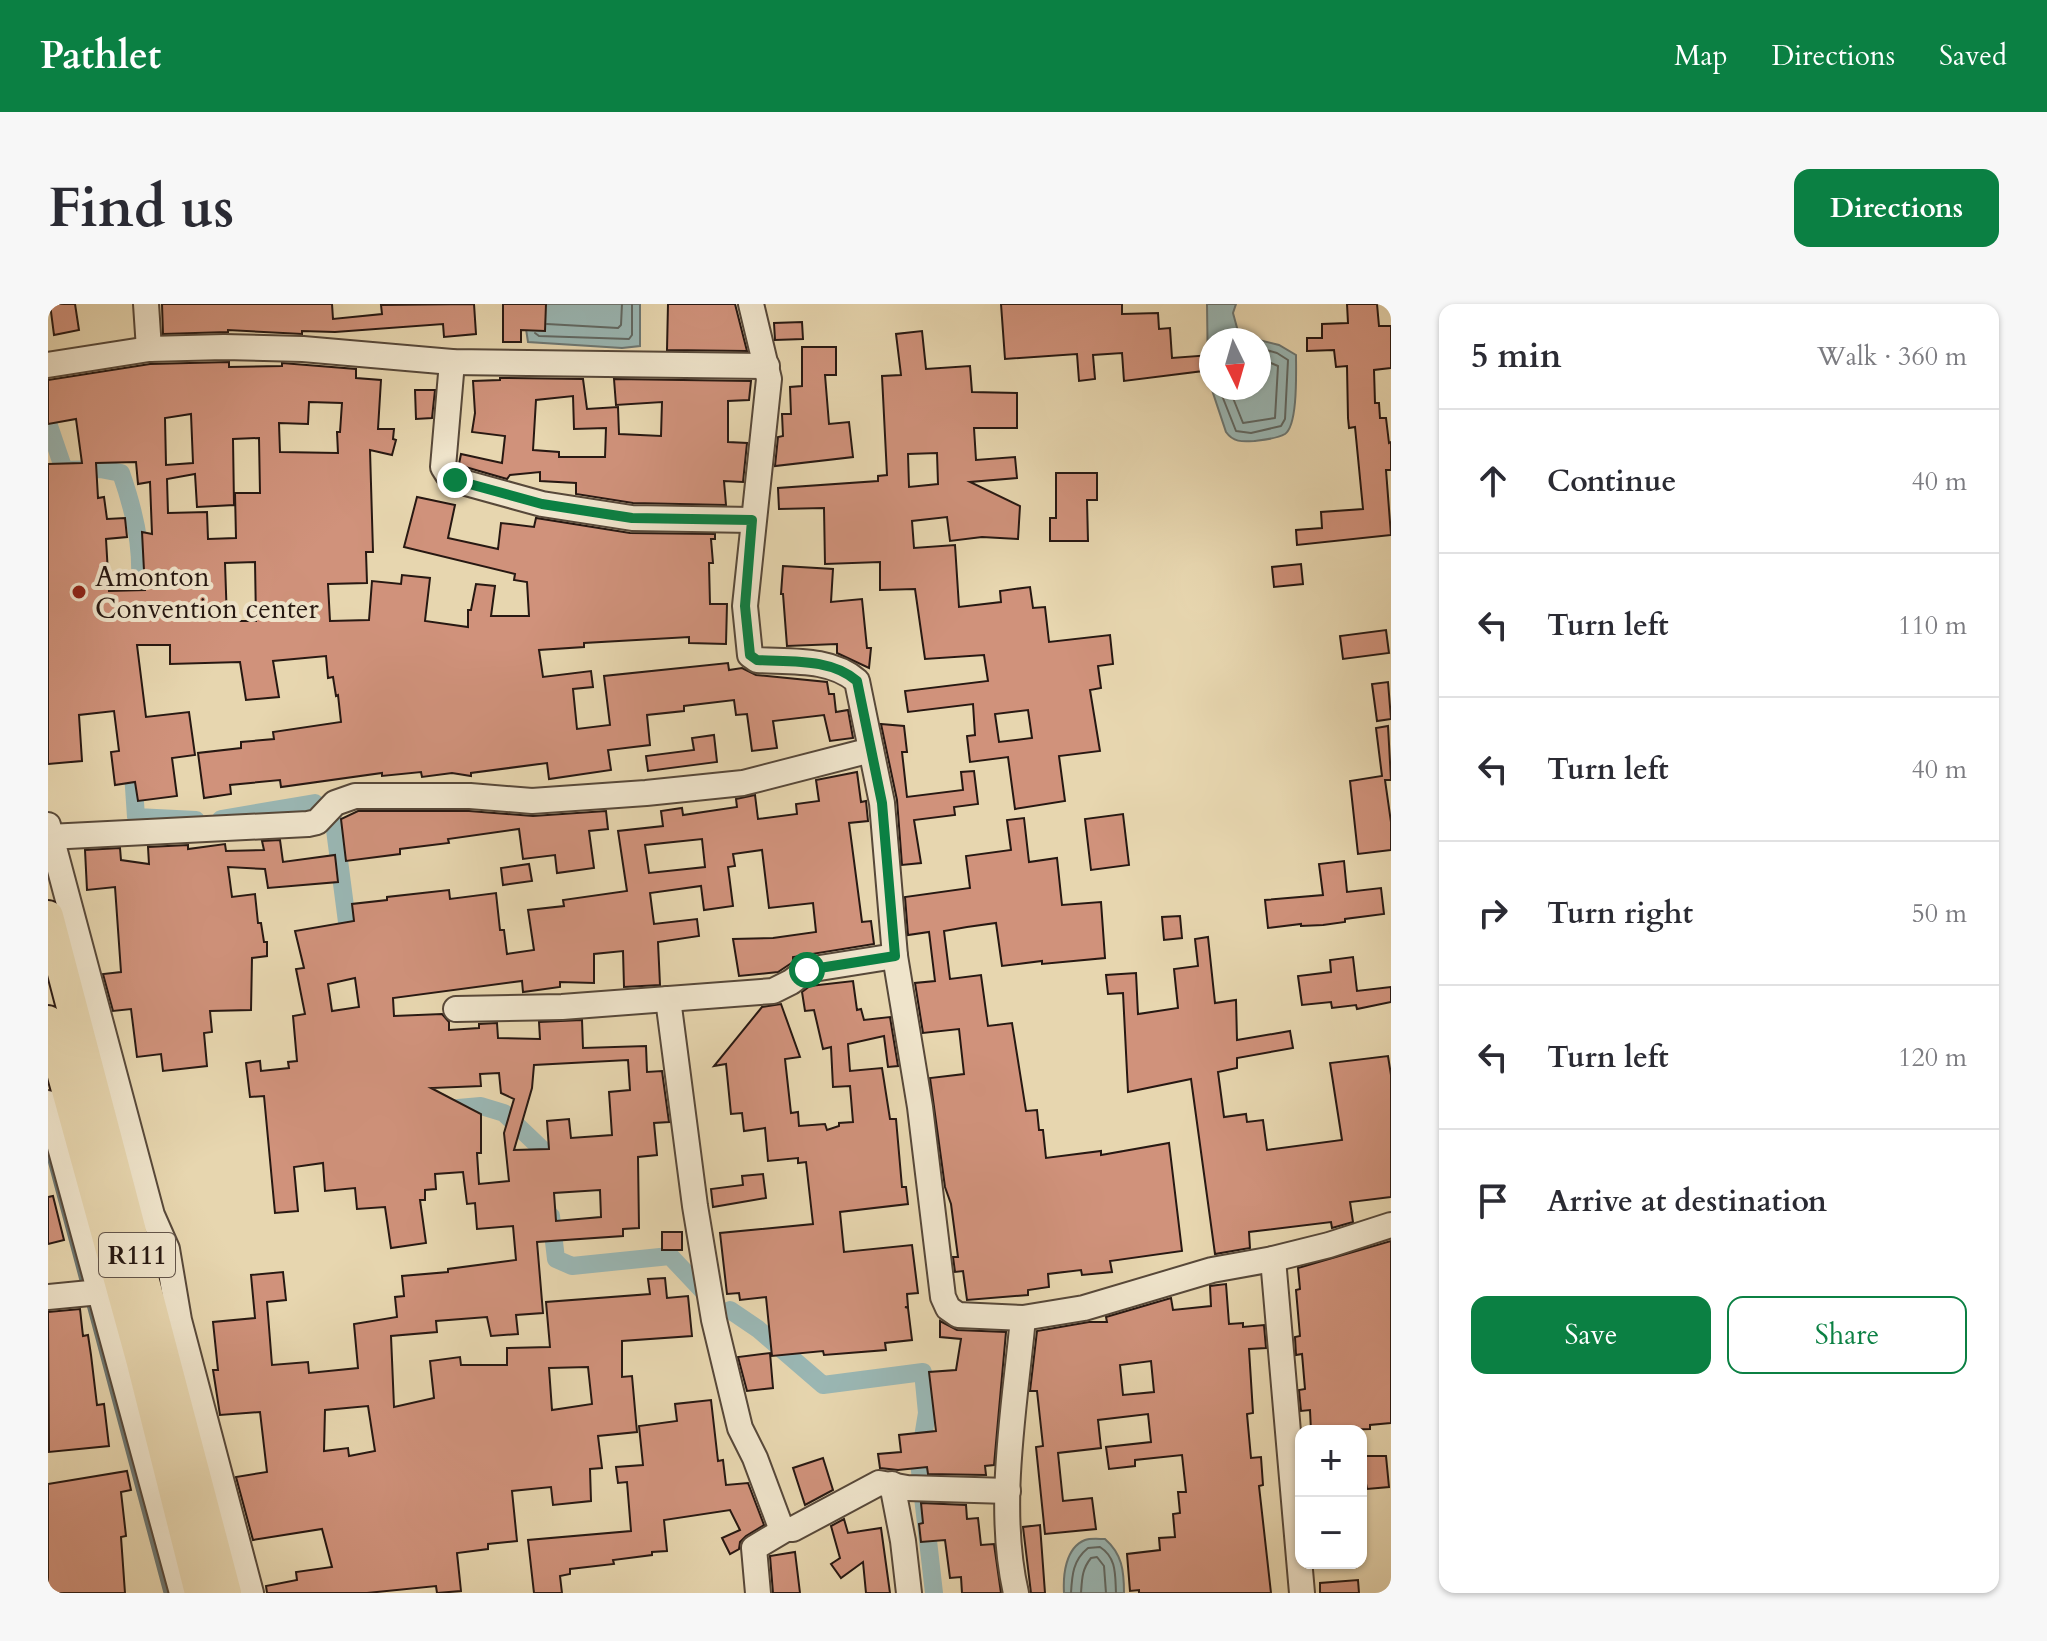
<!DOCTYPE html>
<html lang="en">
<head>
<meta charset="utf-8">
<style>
	body { margin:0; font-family:Cardo,serif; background:#f7f7f7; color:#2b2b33 }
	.controls { position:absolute; right:24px; bottom:24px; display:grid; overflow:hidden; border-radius:16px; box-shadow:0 2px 6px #0004 }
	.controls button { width:72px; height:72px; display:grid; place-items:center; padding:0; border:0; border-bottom:2px solid #e1e1e2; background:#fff; color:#2b2b33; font:40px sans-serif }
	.compass { position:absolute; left:1151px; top:24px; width:72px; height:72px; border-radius:50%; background:#fff; box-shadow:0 2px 6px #0004; rotate:175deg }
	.stop { position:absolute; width:24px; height:24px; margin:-18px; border:6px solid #0b8043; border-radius:50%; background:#fff }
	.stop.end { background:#0b8043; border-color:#fff; box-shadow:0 2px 8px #0008 }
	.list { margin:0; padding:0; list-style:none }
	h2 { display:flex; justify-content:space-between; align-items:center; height:104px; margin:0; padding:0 32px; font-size:34px }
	h2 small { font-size:26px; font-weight:400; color:#7c7c81 }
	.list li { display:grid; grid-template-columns:52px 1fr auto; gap:24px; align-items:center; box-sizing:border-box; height:144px; padding:0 32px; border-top:2px solid #e1e1e2 }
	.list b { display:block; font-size:30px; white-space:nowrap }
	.list em { font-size:26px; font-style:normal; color:#7c7c81 }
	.actions { display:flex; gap:16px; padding:24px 32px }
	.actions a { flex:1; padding:18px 0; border:2px solid #0b8043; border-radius:16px; text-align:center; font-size:28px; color:#0b8043 }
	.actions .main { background:#0b8043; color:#fff }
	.icon { flex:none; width:44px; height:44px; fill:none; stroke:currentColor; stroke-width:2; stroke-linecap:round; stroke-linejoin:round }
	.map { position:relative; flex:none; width:1343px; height:1289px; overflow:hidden; border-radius:16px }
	header { display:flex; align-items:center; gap:48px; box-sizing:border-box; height:112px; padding:0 40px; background:#0b8043; color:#fff }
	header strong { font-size:38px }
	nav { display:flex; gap:44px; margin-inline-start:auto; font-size:28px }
	.intro { display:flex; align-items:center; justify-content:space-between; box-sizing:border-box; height:192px; padding:0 48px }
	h1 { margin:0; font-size:56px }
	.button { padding:20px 36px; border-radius:16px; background:#0b8043; color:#fff; font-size:28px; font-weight:700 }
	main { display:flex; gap:48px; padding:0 48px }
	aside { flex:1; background:#fff; border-radius:16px; box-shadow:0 2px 6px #0004 }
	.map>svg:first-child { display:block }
	.water { fill:#9ab7b4; stroke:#6c7773; stroke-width:2; fill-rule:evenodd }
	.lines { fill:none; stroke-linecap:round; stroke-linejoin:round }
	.shore { stroke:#606863; stroke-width:2 }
	.stream { stroke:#6c7773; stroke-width:5 }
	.canal { stroke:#9ab7b4; stroke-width:18 }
	.building { fill:#d0927b; stroke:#271812; stroke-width:2; fill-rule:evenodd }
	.minor-casing { stroke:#574839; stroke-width:28 }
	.major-casing { stroke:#271812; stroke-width:34 }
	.minor { stroke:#efe4cb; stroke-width:24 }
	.major { stroke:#e7d6af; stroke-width:30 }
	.route { stroke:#0b8043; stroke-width:10 }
	.poi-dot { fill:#8f2418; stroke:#efe4cb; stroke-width:3 }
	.labels { text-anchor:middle; stroke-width:8; stroke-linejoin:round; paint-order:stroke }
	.shield { fill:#efe4cb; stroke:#63554a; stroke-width:2 }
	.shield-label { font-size:26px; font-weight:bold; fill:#271812 }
	.poi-label { font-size:28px; fill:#271812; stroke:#efe4cb; text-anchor:start }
</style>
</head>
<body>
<header>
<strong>Pathlet</strong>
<nav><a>Map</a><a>Directions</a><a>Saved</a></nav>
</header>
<div class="intro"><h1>Find us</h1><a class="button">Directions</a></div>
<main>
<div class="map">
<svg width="1343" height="1289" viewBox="0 0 1343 1289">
	<rect width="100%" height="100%" fill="#e7d6af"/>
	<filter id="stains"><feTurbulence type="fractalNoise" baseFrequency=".0025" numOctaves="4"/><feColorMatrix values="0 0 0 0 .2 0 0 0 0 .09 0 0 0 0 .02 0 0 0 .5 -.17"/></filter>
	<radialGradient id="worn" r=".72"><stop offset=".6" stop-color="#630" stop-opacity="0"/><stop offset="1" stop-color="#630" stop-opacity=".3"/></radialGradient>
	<g class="water">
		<polygon points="485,0 592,0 592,42 574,44 480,38 478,25"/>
		<path d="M1159 0H1188L1185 9 1191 31 1231 41 1248 51C1248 68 1250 121 1237 130 1228 135 1215 136 1206 137 1194 138 1185 138 1178 128L1160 74ZM1163 36H1211V84H1163Z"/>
		<path d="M1057 1235C1074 1250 1076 1266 1076 1289H1016C1015 1272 1017 1244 1037 1236 1042 1234 1051 1235 1057 1235Z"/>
	</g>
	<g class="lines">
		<g class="shore">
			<polyline points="499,20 570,24 573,21 574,0"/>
			<polyline points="487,29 491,32 581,35 584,31 584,0"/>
			<polyline points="1171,84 1188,127 1203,129 1233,122 1237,115 1240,56 1229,49 1211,44"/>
			<polyline points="1181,84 1195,119 1227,114 1230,62 1211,54"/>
			<path d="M1023 1289C1024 1271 1025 1256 1040 1244L1052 1243C1069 1254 1067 1271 1068 1289"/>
			<path d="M1033 1289C1034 1275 1034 1265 1043 1254L1049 1253 1056 1262 1058 1289"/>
		</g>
		<g class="stream">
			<polyline points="0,849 36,984"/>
			<polyline points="40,997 118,1289"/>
		</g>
		<g class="canal">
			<path d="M0 119 16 166 52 165 73 169C90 218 97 256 89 309"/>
			<polyline points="84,454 88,513 148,516"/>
			<polyline points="173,515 267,499 286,518 302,641"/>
			<polyline points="399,805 433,802 456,809 500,851 501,866"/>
			<polyline points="503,912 508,955 524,962 622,952 656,988"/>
			<polyline points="682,1006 710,1025 775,1081 875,1068 879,1109 871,1158 886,1289"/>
		</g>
	</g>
	<g class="building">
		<polygon points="2,0 27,0 31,26 6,31"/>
		<polygon points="114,0 284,0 285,15 334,10 333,1 426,0 428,30 396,33 395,20 287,28 254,27 254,30 180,26 180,28 115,30"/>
		<polygon points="455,0 498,0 497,27 473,26 473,38 455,38"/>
		<polygon points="620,0 687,0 699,47 619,46"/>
		<polygon points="953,0 1074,0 1074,10 1110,9 1111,25 1122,24 1124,54 1163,51 1163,66 1076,77 1074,49 1045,51 1047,75 1031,77 1029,50 957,55"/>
		<polygon points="1299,0 1329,0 1331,22 1343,22 1343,64 1326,66 1327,99 1331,99 1332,114 1338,114 1341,139 1343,138 1343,166 1338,166 1343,231 1249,241 1248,226 1274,224 1273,208 1315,205 1307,123 1301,124 1300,114 1299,62 1288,63 1286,46 1259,47 1259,34 1274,34 1274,20 1300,19"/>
		<polygon points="754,18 755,35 727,36 726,19"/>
		<path d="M874 27 878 65 922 62 924 88 969 89V124H926L928 156 967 153 969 174 922 178 972 202 970 235 934 233 902 237 899 213 864 217 866 244 907 241 911 303 953 298 952 287 982 283 985 304 997 303 1001 338 1062 331 1065 360 1050 362 1053 384 1042 386 1052 447 1011 452 1017 497 967 505 960 453 922 458 919 432 927 431 925 400 860 408 857 387 940 377 936 351 877 355 867 285 832 286V258L777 260 776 204 731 205 730 184 830 177V172L839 171 834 72 853 71 848 30ZM889 149 890 180 861 183 860 150ZM980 406 984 434 951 438 947 410Z"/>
		<polygon points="754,43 788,43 788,71 777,71 781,120 801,118 805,153 727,162 730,133 735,132 734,110 743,110 742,83 754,82"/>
		<path d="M181 58V63L234 62V59L308 65V74L333 76 330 125H346L345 135 348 136 344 151 322 146 325 248H318L319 279 280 280 282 317 321 316 324 277 353 280 354 271 382 274 377 317 420 323V306H423L428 280 447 282 443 312H481L479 278 466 276 467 270 356 243 369 193 407 201 400 234 450 245 453 219 486 223 488 214 582 229 667 230V235H663L665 259H661L662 300H679L678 340 641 339V333L536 339V343L491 346 495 373 543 367 545 383 525 385 529 425 562 421 556 372 680 359 681 366 694 364 708 371 779 378 781 390H786L788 408 800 406 805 434 782 437 776 411 725 417 729 444 704 447 699 410 688 411 686 396 636 402V407L599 411 602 441 560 446 563 466 501 475 499 459 423 469V472L404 469 374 473 373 468 334 472V469L233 483 232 476 182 481 183 490 156 494 150 449 193 444V438L226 435 225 428 293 418 290 391 288 392 285 373 280 374 278 352 225 357 231 393 198 396 192 358 122 360V341H89L98 413 141 408 147 451 124 454 129 492 90 497 87 478 67 481 63 448 71 447 66 407 31 411 34 457 0 460V160L34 159 28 115 0 120V76L102 60ZM261 98 294 99 292 128H289L290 149 232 148 231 119 260 120ZM143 110 145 159 118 161 117 114ZM211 134 212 189H187L188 234 160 235 159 208 120 209 119 175 147 170 149 203 186 201 185 135ZM88 158 90 180 102 178 104 230 94 228 97 286 61 287 58 235 79 233 77 214 59 215 56 193 50 194 48 159ZM207 258 208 317H179L177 259Z"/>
		<path d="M452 74 535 75 539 105 570 103 571 130 613 132 614 98 568 101 566 75 703 77 701 96 680 97V138L699 139 695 178 676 177 678 201 585 199 528 190V179L492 177V168L462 171 459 175 414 162 411 160 413 150 454 159 457 132 424 128 427 109 425 77 452 76ZM525 92 526 125 558 124 557 153H511V148L485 146 488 96Z"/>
		<polygon points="367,86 387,86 384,114 368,115"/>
		<polygon points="1008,169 1049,169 1049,196 1039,196 1040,237 1002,237 1002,214 1008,214"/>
		<polygon points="1253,260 1255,280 1226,283 1224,263"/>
		<polygon points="735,262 785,265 783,298 814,295 819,344 823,344 821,364 789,349 789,340 739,342 735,290 733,290"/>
		<polygon points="1338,326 1341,349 1295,355 1292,332"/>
		<polygon points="1340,378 1343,415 1329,417 1324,380"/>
		<polygon points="833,420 856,422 859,448 854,448 859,493 915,486 913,468 926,467 930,500 906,503 907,511 866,516 873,559 854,561 849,496"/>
		<polygon points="1340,422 1343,476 1337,476 1343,518 1343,546 1310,550 1302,477 1334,472 1328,424"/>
		<polygon points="666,431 669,458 600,467 598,452 646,446 644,434"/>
		<path d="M809 468 813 498 818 497 820 517 801 519 814 618 823 617 826 640 745 653V658L730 668 691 672 685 635 725 634 768 628 765 599 721 604 714 546 685 550 687 562 680 563 685 602 656 606 653 582 602 589 606 620 649 615 651 632 610 638 612 681 576 683 575 647 546 650V679L512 678V683L475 688 474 677 345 694 346 712 394 710 401 718V726L431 724V720L449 719 450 734 492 735 491 718 534 716 535 744 598 742 599 768 614 767 621 818 606 819 609 851 590 853 591 924 575 925V932L489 938 495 1009 468 1011 470 1030 443 1032 439 1013 388 1017 389 1028 343 1032 346 1103 386 1094 382 1057 412 1053 413 1061H459V1044L502 1043 498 998 602 990 600 975 617 974 619 994 640 992 644 1032 574 1037V1073L584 1072 589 1128 550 1132 554 1164 542 1165 543 1197 505 1201 503 1183 464 1187 469 1237 440 1240V1245L409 1249 413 1287 389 1289 388 1282 319 1289H219L218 1282 249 1276 248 1268 284 1263 274 1225 205 1236 188 1173 219 1168 212 1108 172 1111 165 1066H170L165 1018 207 1014 203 971 235 968 238 996 219 998 224 1061 260 1058 261 1069 310 1064 306 1020 349 1013 347 993 356 992 354 972 400 968V965L468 956 465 922 429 925 427 899 419 900 415 868 387 870 388 885 377 886V896H372L378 939 343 944 337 903 309 905 307 884 277 887 275 859 246 863 250 907 227 909 216 792 202 793 198 759 212 757 213 767 241 764 240 758 249 757 245 712 257 710 248 665 256 664 247 627 306 617 304 600 339 596V593L401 586 402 595 448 589 452 626H456L459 650 486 646 480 606 516 602 515 596 579 587 570 527 615 522 613 507 634 504 635 511 689 503 688 495 707 491 710 515 749 510 748 500 771 497 768 476ZM654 535 657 563 601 569 597 541ZM307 674 311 703 284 707 280 680ZM580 756 582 786 561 788 564 831 523 834 521 815 499 817 501 845 466 846 484 784 486 761ZM451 769 453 789 466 795 456 829 461 877 431 880 429 849H433V810L383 784 433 782 432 770ZM552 886 553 913 508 917 506 889ZM540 1063 544 1100 504 1106 501 1064ZM320 1102 327 1147 301 1152 300 1144 276 1147 277 1106Z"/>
		<polygon points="310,507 421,507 485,512 558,507 560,525 541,527 546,564 509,569 507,551 475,555 471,525 400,535 401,539 352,545 352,550 298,557 293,515"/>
		<polygon points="1075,510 1081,561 1043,566 1037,515"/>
		<polygon points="976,514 981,558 1009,554 1014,601 1053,598 1057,654 994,660 994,657 954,662 948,619 919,623 896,627 902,675 933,671 940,722 964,719 978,807 989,806 991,826 995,826 998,854 1053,847 1053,851 1121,839 1134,947 1062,957 1064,968 1034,971 1033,966 1000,970 1001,983 980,986 980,991 919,996 915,967 907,968 905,953 910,953 903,900 897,883 882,774 916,770 911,725 875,729 867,679 887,677 881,628 860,631 857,593 922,584 918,552 963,546 959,516"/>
		<polygon points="232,536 235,558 287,551 290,578 220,584 217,565 180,563 184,593 207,590 210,619 213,619 216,638 219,638 219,652 204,654 203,706 162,707 164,728 156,729 159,762 115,767 113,750 89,753 83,705 65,707 55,670 73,668 67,583 39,586 37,546 72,544 73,556 101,560 100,543 140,541 140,545 177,540 178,547 216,546 214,537"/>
		<polygon points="1296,557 1299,588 1333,584 1336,610 1297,615 1297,618 1275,621 1253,622 1253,620 1220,624 1217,596 1275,591 1271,560"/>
		<polygon points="481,560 484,577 455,581 453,564"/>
		<polygon points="1132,612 1134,634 1116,636 1114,613"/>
		<polygon points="1160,633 1167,699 1188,696 1189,736 1242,727 1245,744 1189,754 1189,764 1170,768 1176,813 1198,810 1199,818 1215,816 1219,846 1294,836 1282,759 1340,752 1343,771 1343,893 1302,898 1305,918 1284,924 1283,918 1201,928 1202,944 1167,950 1143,775 1080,788 1075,689 1060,690 1058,671 1088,669 1090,710 1130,704 1126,665 1150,662 1147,635"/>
		<polygon points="1305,653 1309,687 1343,683 1343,698 1309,705 1308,701 1284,704 1283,698 1254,701 1250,672 1283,668 1282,656"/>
		<polygon points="805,677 809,706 813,705 816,716 842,713 850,762 840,763 836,732 800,740 802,767 834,764 842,815 848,815 854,883 858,883 860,900 792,908 796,948 864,941 870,989 859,990 860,1003 857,1003 860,1004 864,1036 837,1039 838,1046 776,1051 775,1047 724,1052 718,993 692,996 691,989 679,990 672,929 765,920 758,858 750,859 750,854 720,857 717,824 696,827 694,809 683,810 678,760 666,762 714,703 733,700 752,753 737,755 743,809 750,808 751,822 777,820 779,826 791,822 791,819 805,818 802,782 785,783 783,743 775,745 766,706 757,707 754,688 762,682"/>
		<polygon points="715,870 718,894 665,903 663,885 695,881 694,872"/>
		<polygon points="5,892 16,936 0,940 0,893"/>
		<rect x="614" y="928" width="20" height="18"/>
		<polygon points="1343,937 1343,1119 1322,1121 1322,1125 1263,1127 1262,1106 1253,1107 1251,1086 1257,1085 1254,1050 1248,1051 1247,1033 1252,1032 1248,986 1252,985 1250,964"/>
		<path d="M1178 980 1181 1020 1195 1019V1023L1216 1021 1218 1044 1201 1045 1205 1109 1199 1110 1203 1154 1213 1153 1215 1181 1211 1182 1223 1289H1091V1286L1082 1287 1079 1250 1112 1246 1111 1234 1127 1233 1125 1210 1132 1209 1130 1188H1138L1134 1151 1087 1156V1162L1061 1165 1058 1143 1103 1138 1100 1110 1050 1116 1053 1144 1010 1149 1015 1197 1044 1194 1048 1225 997 1230 988 1143 995 1142 989 1087H982L989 1027 1041 1018H1059L1058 1013 1123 994 1125 1006 1163 1002 1162 982ZM1103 1057 1106 1088 1075 1091 1072 1061Z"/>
		<polygon points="32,1005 35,1032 40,1031 43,1051 49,1101 56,1100 61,1142 1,1148 0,1008"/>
		<polygon points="892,1017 909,1026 958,1028 946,1161 937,1162 938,1171 880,1170 879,1163 850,1166 832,1164 830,1150 853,1148 851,1131 888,1127 881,1068 908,1066 913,1035 892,1033"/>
		<polygon points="722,1049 725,1084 699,1087 690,1053"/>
		<polygon points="663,1096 670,1157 675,1156 678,1181 700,1179 716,1221 698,1232 692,1238 691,1245 682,1250 674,1234 692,1226 682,1206 616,1216 619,1247 604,1248 604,1251 565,1256 566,1260 522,1265 522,1270 512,1272 514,1289 486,1289 480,1236 583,1227 579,1178 570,1179 568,1163 595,1161 591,1122 629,1117 627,1100"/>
		<polygon points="1313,1152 1338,1152 1341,1183 1319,1185"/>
		<polygon points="775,1154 785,1186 757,1201 745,1164"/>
		<polygon points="79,1167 83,1186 73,1188 78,1232 73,1233 77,1289 0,1289 0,1180"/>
		<polygon points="873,1199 918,1201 919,1215 930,1214 933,1241 946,1240 953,1289 914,1289 913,1273 902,1274 897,1236 873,1238 871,1220 875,1219"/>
		<polygon points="796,1215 800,1229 833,1224 842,1289 818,1289 815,1258 793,1274 783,1260 792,1254 783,1222"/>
		<polygon points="992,1221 997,1289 983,1289 975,1223"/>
		<polygon points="747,1248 752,1289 725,1289 722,1252"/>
		<polygon points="1310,1276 1311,1289 1272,1289 1272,1279"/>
	</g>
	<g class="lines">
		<defs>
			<g id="minor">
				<polyline points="98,0 101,45"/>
				<path d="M703 0 721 75 697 302 702 351 709 356C742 358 783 354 809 377L834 499 847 652 872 803 895 993 900 1004 910 1011 975 1014 1036 1004 1164 966 1225 955 1281 941 1343 921"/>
				<polyline points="404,58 395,163 400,171 407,176 494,200 584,214 704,216"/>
				<polyline points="0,61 101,45 176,43 255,45 404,58 719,62"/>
				<polyline points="0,521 104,911 119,945 131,1016 203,1289"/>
				<polyline points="0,533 260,520 269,518 287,499 307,492 422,492 484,497 598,489 695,479 823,446"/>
				<polyline points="620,695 647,902 666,1016 692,1124 707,1154 732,1221 738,1225 745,1225 831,1179 859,1184 960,1187"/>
				<polyline points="408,705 514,703 725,687 743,678 759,666 847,652"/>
				<polyline points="0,799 134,1289"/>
				<polyline points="1225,955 1254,1289"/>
				<polyline points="0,993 52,988"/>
				<polyline points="844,1180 855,1237 861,1289"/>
				<polyline points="710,1289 706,1244 738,1225"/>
				<path d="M968 1289C948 1203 967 1101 975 1014"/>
			</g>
			<g id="major">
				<polyline points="0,612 178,1289"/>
				<polyline points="0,717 93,1055 152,1289"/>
			</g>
		</defs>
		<use href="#minor" class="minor-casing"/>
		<use href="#major" class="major-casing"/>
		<use href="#minor" class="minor"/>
		<use href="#major" class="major"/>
	</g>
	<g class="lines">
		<path class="route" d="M407 176 494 200 584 214 704 216 697 302 702 351 709 356C742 358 783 354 809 377L834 499 847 652 759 666"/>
	</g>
	<circle class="poi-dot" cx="31" cy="288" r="8"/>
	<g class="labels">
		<rect class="shield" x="51" y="929" width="76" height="44" rx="6"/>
		<g class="shield-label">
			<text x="89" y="960">R111</text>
		</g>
		<g class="poi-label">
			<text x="47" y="282">Amonton<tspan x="47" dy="32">Convention center</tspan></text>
		</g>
	</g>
	<rect width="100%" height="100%" filter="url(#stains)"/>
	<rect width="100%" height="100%" fill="url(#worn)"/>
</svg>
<div class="controls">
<button>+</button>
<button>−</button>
</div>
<svg class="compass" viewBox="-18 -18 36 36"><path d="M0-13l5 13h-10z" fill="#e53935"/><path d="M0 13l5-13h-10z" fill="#7c7c81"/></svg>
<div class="stop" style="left:759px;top:666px"></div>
<div class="stop end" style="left:407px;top:176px"></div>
</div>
<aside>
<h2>5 min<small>Walk · 360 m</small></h2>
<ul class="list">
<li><svg class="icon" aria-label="ahead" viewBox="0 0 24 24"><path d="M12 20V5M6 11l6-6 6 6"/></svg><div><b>Continue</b></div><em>40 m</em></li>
<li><svg class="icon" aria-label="left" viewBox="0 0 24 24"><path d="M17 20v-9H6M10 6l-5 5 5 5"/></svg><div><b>Turn left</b></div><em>110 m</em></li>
<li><svg class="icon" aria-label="left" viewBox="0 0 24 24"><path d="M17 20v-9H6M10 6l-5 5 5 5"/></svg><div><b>Turn left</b></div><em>40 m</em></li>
<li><svg class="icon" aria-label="right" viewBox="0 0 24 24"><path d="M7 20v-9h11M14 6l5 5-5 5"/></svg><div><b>Turn right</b></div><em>50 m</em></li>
<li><svg class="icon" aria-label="left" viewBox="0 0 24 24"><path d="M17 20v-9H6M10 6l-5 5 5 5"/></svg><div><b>Turn left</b></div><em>120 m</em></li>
<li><svg class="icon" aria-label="arrive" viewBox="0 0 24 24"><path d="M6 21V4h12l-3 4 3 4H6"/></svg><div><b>Arrive at destination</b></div></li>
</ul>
<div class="actions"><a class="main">Save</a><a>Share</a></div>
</aside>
</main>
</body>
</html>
